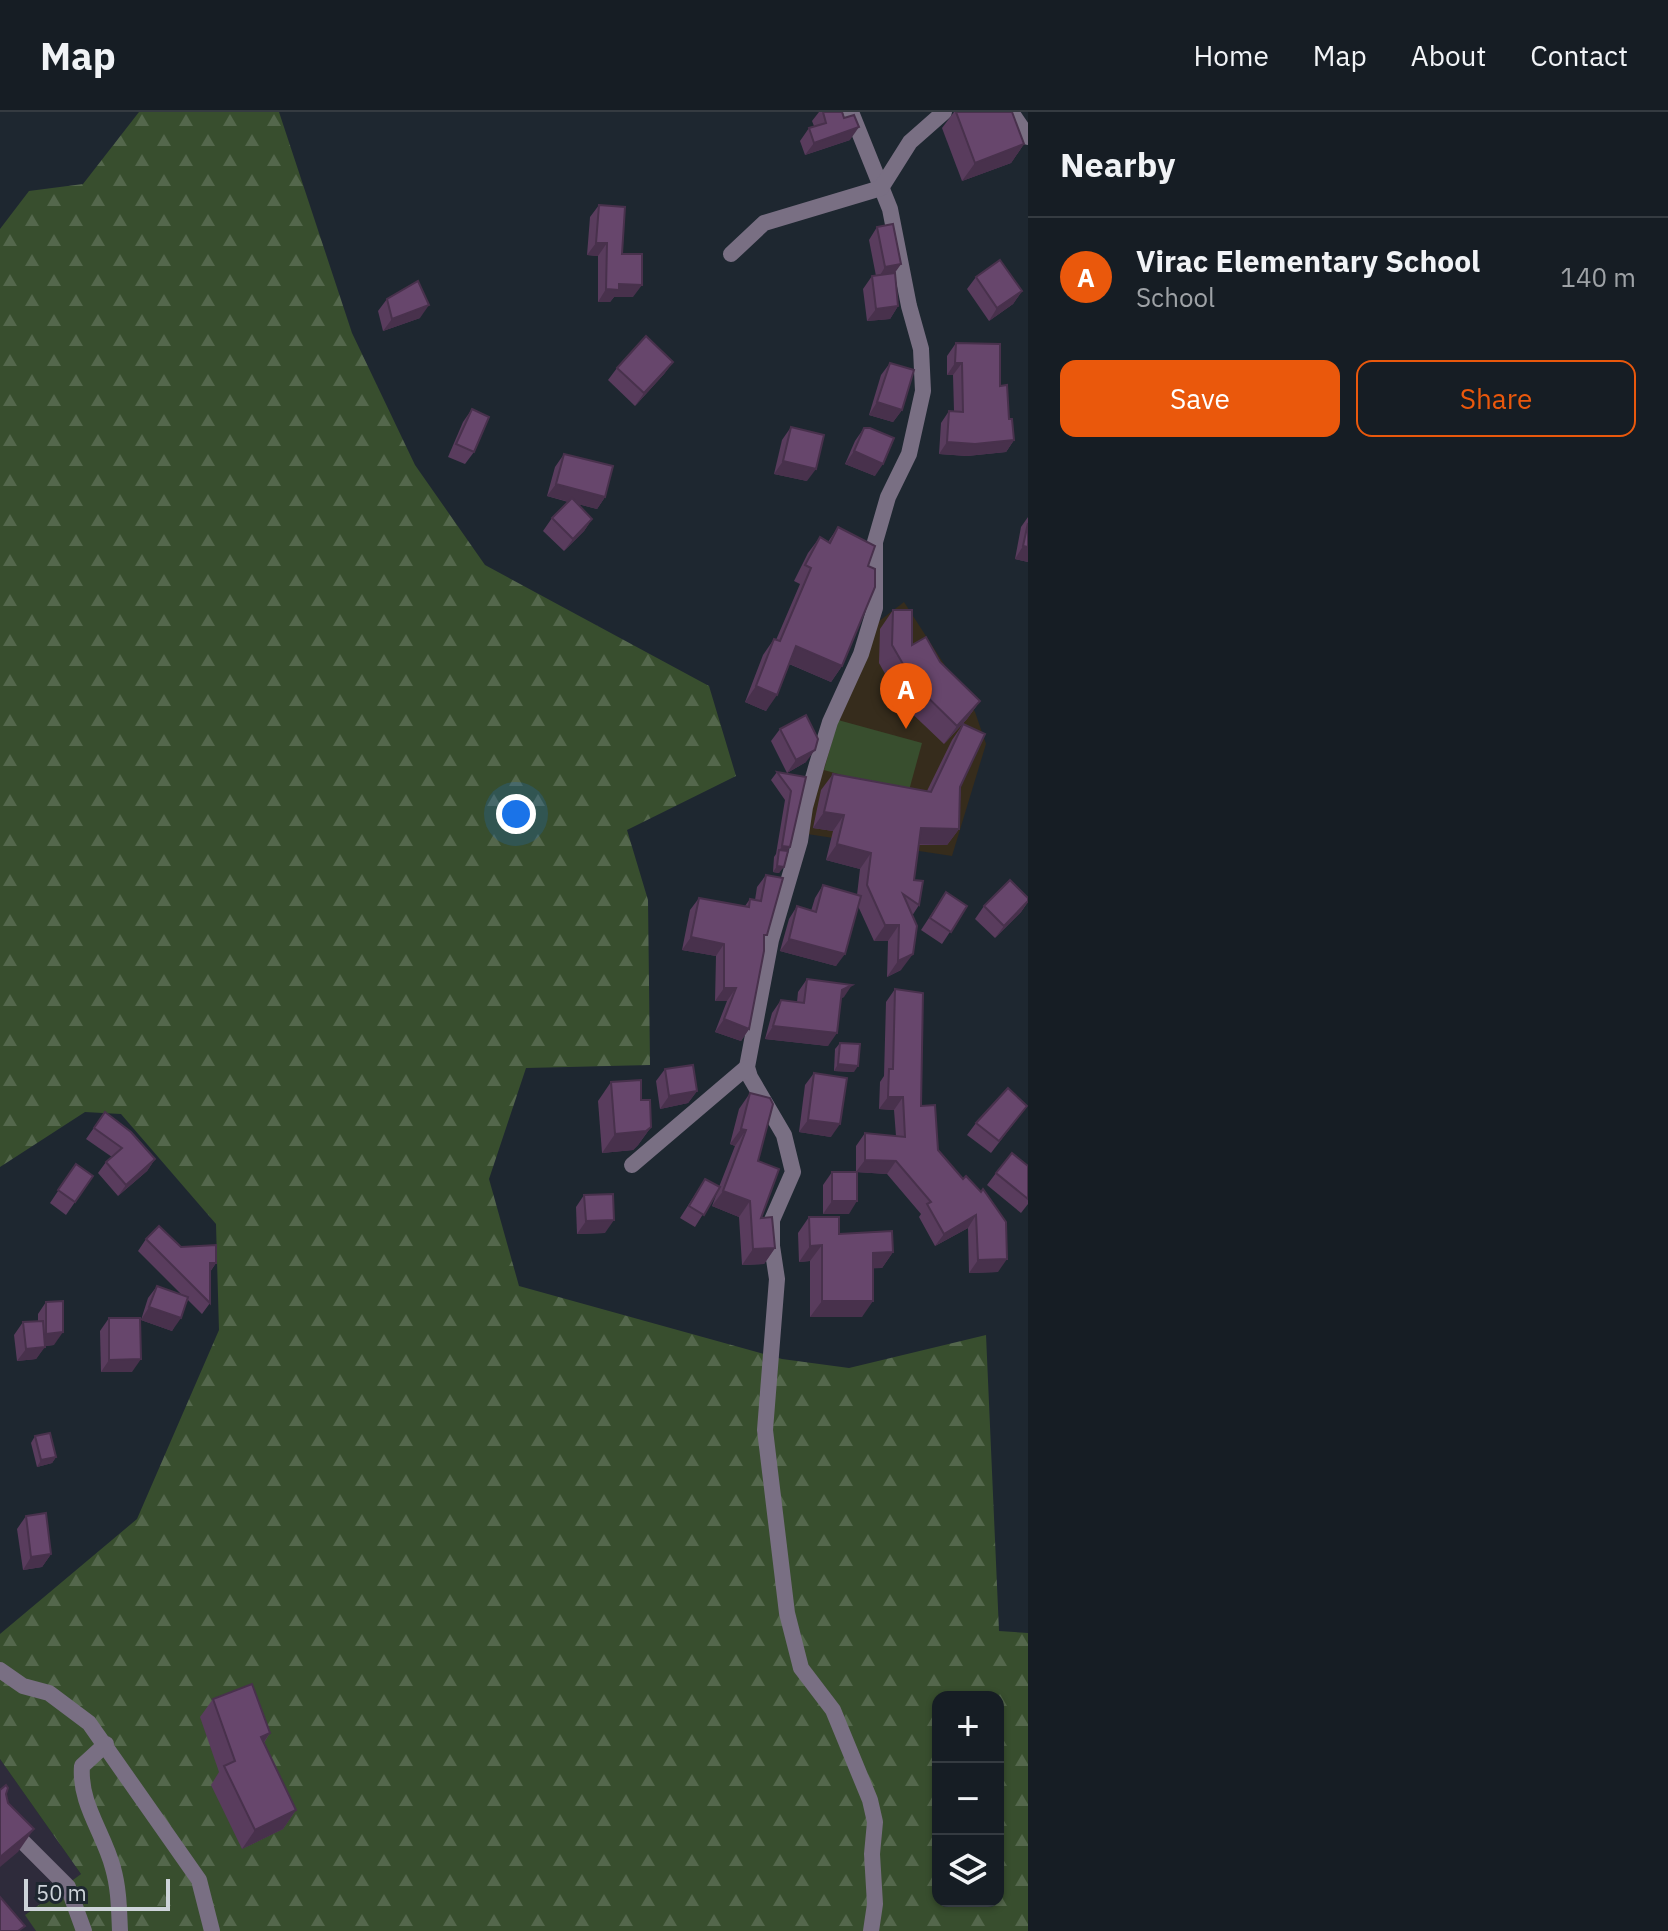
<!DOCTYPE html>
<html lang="en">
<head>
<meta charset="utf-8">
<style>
	body { margin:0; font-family:"IBM Plex Sans",sans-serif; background:#232a31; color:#f1f3f6 }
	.controls { position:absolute; right:24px; bottom:24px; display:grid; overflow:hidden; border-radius:16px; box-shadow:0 2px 6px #0004 }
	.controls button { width:72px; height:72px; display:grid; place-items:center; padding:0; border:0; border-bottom:2px solid #353b41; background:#161d24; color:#f1f3f6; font:40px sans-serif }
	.scale { position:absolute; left:24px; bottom:20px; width:146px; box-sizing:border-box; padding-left:8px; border:4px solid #cdd3d9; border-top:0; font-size:22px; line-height:28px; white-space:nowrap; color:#cdd3d9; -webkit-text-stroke:6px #1e2730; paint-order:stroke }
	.you { position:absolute; left:516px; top:702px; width:28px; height:28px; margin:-20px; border:6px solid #fff; border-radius:50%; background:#1a73e8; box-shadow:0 0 0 12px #1a73e833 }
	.badge { display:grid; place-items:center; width:52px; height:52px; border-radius:50%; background:#ea580c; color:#fff; font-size:26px; font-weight:700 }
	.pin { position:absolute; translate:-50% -66px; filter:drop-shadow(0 2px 4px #0008) }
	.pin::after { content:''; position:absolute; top:42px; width:28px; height:24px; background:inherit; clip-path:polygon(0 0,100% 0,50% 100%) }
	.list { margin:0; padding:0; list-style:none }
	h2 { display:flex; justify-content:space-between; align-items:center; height:104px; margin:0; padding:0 32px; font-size:34px }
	h2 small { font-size:26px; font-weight:400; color:#9ea2a6 }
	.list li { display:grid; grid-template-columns:52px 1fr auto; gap:24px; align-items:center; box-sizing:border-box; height:120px; padding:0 32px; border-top:2px solid #353b41 }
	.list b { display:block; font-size:30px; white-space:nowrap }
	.list p { margin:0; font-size:26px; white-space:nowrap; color:#9ea2a6 }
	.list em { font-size:26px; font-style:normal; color:#9ea2a6 }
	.actions { display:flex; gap:16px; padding:24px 32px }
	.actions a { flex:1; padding:18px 0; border:2px solid #ea580c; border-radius:16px; text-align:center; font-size:28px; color:#ea580c }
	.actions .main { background:#ea580c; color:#fff }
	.icon { flex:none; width:44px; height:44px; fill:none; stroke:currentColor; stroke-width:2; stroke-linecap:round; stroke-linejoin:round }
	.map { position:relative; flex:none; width:1028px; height:1819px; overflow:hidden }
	header { display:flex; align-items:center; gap:48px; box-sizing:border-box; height:112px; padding:0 40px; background:#161d24; border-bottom:2px solid #353b41 }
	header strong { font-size:38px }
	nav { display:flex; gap:44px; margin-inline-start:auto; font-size:28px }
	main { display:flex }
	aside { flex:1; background:#161d24 }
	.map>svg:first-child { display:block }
	.industrial { fill:#2e2b3b }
	.education { fill:#362c1c }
	.forest { fill:url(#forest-firs); fill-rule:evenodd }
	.green { fill:#384e2e }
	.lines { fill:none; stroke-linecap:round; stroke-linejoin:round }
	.street { stroke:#796f83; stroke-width:16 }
	.wall { fill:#593c5d }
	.shaded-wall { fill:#48314c }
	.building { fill:#67466c; stroke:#48314c; stroke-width:2 }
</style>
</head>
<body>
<header>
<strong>Map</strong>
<nav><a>Home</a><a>Map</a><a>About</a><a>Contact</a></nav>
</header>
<main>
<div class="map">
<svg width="1028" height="1819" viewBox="0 0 1028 1819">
	<defs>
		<pattern id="forest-firs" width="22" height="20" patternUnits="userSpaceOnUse" patternTransform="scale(2)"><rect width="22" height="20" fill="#384e2e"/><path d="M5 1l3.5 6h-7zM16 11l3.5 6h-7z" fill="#54674c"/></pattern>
	</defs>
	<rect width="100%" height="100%" fill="#1e2730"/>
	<polygon class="industrial" points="0,1647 81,1762 26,1802 36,1819 0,1819"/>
	<polygon class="education" points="904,490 975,600 986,632 952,744 807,722 815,680 836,601 878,510"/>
	<path class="forest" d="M139 0H279L352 221 415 353 485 453 709 574 736 664 627 718 648 788 650 953 526 956 489 1067 519 1174 782 1247 849 1256 986 1223 999 1519 1028 1521V1819H36L25 1803 81 1762 0 1647V1522L137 1407 219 1218 216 1112 121 1002 85 1000 0 1055V117L29 79 83 72ZM938 1585H998V1789H938Z"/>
	<polygon class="green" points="838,608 922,631 908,682 824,658"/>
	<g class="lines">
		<g class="street">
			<polyline points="851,0 890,97 909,194 921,237 923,279 909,342 888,385 875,430 875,496 861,542 830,610 817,652 805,695 800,729 771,828 747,955 750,965 784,1023 793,1060 772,1108 772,1134 777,1167 765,1318 787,1501 801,1556 833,1598 870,1688 875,1710 872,1742 875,1792 871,1819"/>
			<polyline points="1011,0 1028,25"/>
			<polyline points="731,142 764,111 881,76 910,30 944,0"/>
			<polyline points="632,1053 747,955"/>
			<polyline points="0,1558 23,1574 49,1581 89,1611 199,1768 212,1819"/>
			<path d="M106 1632 82 1654C79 1692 104 1721 113 1756 119 1777 119 1798 120 1819"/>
			<polyline points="0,1707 68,1775 84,1819"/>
		</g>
	</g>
	<g class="wall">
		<polygon points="819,0 842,0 850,28 805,43 800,29 809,16 814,14 812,9"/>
		<polygon points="954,0 1012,0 1024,32 1011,51 962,69 942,16"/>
		<polygon points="599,93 622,142 633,185 614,185 610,190 598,190 598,144 587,143 590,105"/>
		<polygon points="877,115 901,152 894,161 898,194 890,207 867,209 863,177 872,164 876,164 869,128"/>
		<polygon points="976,165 1022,179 1013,192 989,209 967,177"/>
		<polygon points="387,187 420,206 383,219 378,199"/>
		<polygon points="956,231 1000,274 1014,328 1006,340 967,344 939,342 941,311 949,299 954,299 953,263 947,263 947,244"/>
		<polygon points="673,250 664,262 635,294 608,268 617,256"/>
		<polygon points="890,251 902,298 893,310 869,303 881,263"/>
		<polygon points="472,297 474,340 465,352 448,345 463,310"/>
		<polygon points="791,315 807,369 774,362 782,328"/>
		<polygon points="864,316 875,364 845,352 855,329"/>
		<polygon points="564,342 605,385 597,397 578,392 592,407 584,419 564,439 543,419 552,406 568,390 547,384 555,355"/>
		<polygon points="1028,405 1028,450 1015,447 1021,415"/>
		<polygon points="838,415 868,454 842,554 831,570 789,552 766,599 745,590 763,543 774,527 776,528 800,472 794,469 808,441 820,425 828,430"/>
		<polygon points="893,498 912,533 940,550 980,589 967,607 944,632 902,592 879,551 880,517"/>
		<polygon points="963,612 959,717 947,733 919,733 914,768 919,793 912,804 901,858 887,865 888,829 874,829 858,794 836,854 780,839 789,807 797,794 811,799 815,786 823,773 857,783 860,757 826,748 833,719 813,716 821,678 833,662 927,679 952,628"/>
		<polygon points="780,617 806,650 787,661 771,629"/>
		<polygon points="777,660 806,665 788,739 779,761 773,760 774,745 776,742 785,688 771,668"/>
		<polygon points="766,763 764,827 749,917 741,929 715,920 727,889 715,889 716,844 682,838 690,798 699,786 745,794 750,787 755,788 757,775"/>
		<polygon points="946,780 967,794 942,832 921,818"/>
		<polygon points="1028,790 1021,800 995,826 975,807 984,794"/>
		<polygon points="807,867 844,885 841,886 828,934 765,927 772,901 781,888 797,890 798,880"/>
		<polygon points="895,877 921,994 938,1038 963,1067 998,1160 969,1161 968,1116 935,1134 919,1105 921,1102 887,1062 856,1060 856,1034 865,1021 896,1024 894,998 879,997 880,970 884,964 886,890"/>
		<polygon points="840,931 854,960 834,959 835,937"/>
		<polygon points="665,957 697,979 688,991 660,997 656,969"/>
		<polygon points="814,961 831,1025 799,1020 805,973"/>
		<polygon points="611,970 641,988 651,1015 638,1033 633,1038 602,1041 598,989"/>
		<polygon points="750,981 758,1049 761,1106 775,1136 764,1152 742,1153 739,1105 712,1094 718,1078 695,1115 680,1106 705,1067 719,1075 735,1034 730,1032 739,997"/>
		<polygon points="1027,994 991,1041 967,1023 976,1011"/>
		<polygon points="105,1000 155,1047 147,1059 118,1084 98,1061 106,1050 112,1045 86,1027"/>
		<polygon points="76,1052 93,1064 66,1103 50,1091"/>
		<polygon points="1028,1054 1028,1092 1021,1101 987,1073 996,1061"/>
		<polygon points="832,1060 849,1102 823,1102 823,1073"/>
		<polygon points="584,1083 605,1121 577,1122 576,1095"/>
		<polygon points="809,1105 839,1122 893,1140 882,1156 873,1156 862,1205 810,1205 810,1149 799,1150 798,1121"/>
		<polygon points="146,1127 181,1135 216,1151 210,1160 210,1191 202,1202 188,1188 172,1219 141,1208 148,1186 157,1174 182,1183 138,1139"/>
		<polygon points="46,1190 54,1233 45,1234 36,1247 17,1249 14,1223 23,1210 38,1209 38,1202"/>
		<polygon points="109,1206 132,1260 101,1260 100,1219"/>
		<polygon points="35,1324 56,1345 52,1351 37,1355 31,1331"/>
		<polygon points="26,1404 51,1442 42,1455 23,1458 17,1417"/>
		<polygon points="213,1587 270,1621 264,1631 296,1698 283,1717 242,1737 211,1673 219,1660 200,1605"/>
	</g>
	<g class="shaded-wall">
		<polygon points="859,15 850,28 805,43 814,31"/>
		<polygon points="1024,32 1011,51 962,69 975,51"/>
		<polygon points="596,131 607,131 598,144 587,143"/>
		<polygon points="901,152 892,165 877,168 885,155"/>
		<polygon points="619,172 642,173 633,185 614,185 610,190 598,190 606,177"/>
		<polygon points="1022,179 1013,192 989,209 997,196"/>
		<polygon points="429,193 420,206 383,219 392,207"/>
		<polygon points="898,194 890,207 867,209 876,197"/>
		<polygon points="673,250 664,262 635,294 644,281"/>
		<polygon points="955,251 962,251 953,263 947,263"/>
		<polygon points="877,290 902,298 893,310 869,303"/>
		<polygon points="1014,328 1006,340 967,344 939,342 947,330"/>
		<polygon points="854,339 883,352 875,364 845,352"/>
		<polygon points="783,349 816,357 807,369 774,362"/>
		<polygon points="556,372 605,385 597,397 547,384"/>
		<polygon points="592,407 584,419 564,439 573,427"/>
		<polygon points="1023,434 1028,435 1028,450 1015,447"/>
		<polygon points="796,534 842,554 831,570 785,550"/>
		<polygon points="756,574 777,583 766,599 745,590"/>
		<polygon points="980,589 967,607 944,632 957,614"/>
		<polygon points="815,638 806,650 787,661 796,648"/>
		<polygon points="824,700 844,703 833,719 813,716"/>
		<polygon points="921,716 959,717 947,733 910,732"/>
		<polygon points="837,732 871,741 860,757 826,748"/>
		<polygon points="782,734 790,735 784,744 779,739"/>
		<polygon points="777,754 784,755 779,761 773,760"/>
		<polygon points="1028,789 1021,800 995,826 1004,814"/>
		<polygon points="885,813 899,813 888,829 874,829"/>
		<polygon points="691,825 724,832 716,844 682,838"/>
		<polygon points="789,827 845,842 836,854 780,839"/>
		<polygon points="913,842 901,858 887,865 898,849"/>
		<polygon points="852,873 844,885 833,890 842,878"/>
		<polygon points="724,876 736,876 727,889 715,889"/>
		<polygon points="724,907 749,917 741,929 715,920"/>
		<polygon points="773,914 837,921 828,934 765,927"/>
		<polygon points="838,952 858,954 854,960 834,959"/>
		<polygon points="697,979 688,991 660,997 669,984"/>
		<polygon points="888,985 903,985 894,998 879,997"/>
		<polygon points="808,1008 840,1012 831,1025 799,1020"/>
		<polygon points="651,1015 638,1033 633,1038 602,1041 615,1022"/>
		<polygon points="741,1017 746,1018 735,1034 730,1032"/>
		<polygon points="155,1047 147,1059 118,1084 126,1073"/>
		<polygon points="865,1048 896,1049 887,1062 856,1060"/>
		<polygon points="723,1079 750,1089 739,1105 712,1094"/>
		<polygon points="832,1089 857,1089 849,1102 823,1102"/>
		<polygon points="976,1103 968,1116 935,1134 944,1122"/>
		<polygon points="614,1108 605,1121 577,1122 586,1109"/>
		<polygon points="822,1133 810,1149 799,1150 810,1134"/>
		<polygon points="775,1136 764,1152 742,1153 753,1137"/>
		<polygon points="893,1140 882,1156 862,1157 873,1141"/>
		<polygon points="1007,1147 998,1160 969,1161 978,1148"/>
		<polygon points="210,1151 216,1151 208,1162"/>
		<polygon points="822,1189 873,1189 862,1205 810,1205"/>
		<polygon points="149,1195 181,1206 172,1219 141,1208"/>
		<polygon points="63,1220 54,1233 37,1235 46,1222"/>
		<polygon points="45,1235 36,1247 17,1249 26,1237"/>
		<polygon points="141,1247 132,1260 101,1260 109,1248"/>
		<polygon points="56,1345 52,1351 37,1355 41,1348"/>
		<polygon points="51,1442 42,1455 23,1458 31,1445"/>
		<polygon points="270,1621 257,1640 261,1625"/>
		<polygon points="296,1698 283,1717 242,1737 255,1718"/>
		<polygon points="34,1717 18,1740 0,1755 0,1745"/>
	</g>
	<g class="building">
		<polygon points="823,0 842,0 844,6 854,3 859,15 814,31 809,16 826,11"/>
		<polygon points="956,0 1012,0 1024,32 975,51"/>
		<polygon points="599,93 625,95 622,142 642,142 642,173 619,172 619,178 606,177 607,131 596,131"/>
		<polygon points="893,112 901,152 885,155 877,115"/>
		<polygon points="1000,148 1022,179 997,196 976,165"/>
		<polygon points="895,161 898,194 876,197 872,164"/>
		<polygon points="418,169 429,193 392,207 387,187"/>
		<polygon points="646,224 673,250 644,281 617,256"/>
		<polygon points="956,231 1000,232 1000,274 1007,273 1009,307 1012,307 1014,328 975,332 947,330 949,299 963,300 962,251 955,251"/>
		<polygon points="890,251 914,258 902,298 877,290"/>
		<polygon points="472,297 489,305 474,340 456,332"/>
		<polygon points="791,315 824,323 816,357 783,349"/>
		<polygon points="864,316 870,316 894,326 883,352 854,339"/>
		<polygon points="564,342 613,354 605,385 556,372"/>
		<polygon points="572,386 592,407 573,427 552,406"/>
		<polygon points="1028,411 1028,435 1023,434"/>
		<polygon points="838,415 875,434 868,454 875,457 875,475 842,554 796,534 777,583 756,574 774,527 780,529 811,456 805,453 820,425 830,431"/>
		<polygon points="893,498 912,498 912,533 926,525 940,550 980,589 957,614 915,573 892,533"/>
		<polygon points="806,603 818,627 815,638 796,648 780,617"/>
		<polygon points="963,612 985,622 960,675 959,717 921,716 914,768 923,769 919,793 903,782 917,814 913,842 898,849 899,813 885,813 867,773 871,741 837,732 844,703 824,700 833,662 931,680"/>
		<polygon points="777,660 806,665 790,735 782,734 791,679"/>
		<polygon points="779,738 788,739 784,755 777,754"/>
		<polygon points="766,763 783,766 767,823 764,823 764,839 749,917 724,907 736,876 724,876 724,832 691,825 699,786 749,795 750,787 761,789"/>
		<polygon points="1010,768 1028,786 1028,789 1004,814 984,794"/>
		<polygon points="823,773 861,784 845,842 789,827 797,794 816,800"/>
		<polygon points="946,780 967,794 951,820 930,806"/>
		<polygon points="807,867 852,873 842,878 837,921 773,914 781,888 804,891"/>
		<polygon points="895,877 923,881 921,994 935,993 938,1038 963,1067 966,1064 981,1080 983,1077 1006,1110 1007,1147 978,1148 976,1103 944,1122 927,1092 931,1090 896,1049 865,1048 865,1021 905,1025 903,985 888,985 889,957 893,957"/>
		<polygon points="840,931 860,932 858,954 838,952"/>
		<polygon points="693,953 697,979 669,984 665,957"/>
		<polygon points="814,961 847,966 840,1012 808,1008"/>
		<polygon points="641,968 641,988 650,988 651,1015 646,1019 615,1022 611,970"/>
		<polygon points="1008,976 1027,994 999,1029 976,1011"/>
		<polygon points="750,981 770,986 773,992 758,1049 779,1057 761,1106 772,1105 775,1136 753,1137 750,1089 723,1079 746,1018 741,1017"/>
		<polygon points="105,1000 131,1020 155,1047 126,1073 106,1050 122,1036 94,1016"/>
		<polygon points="1012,1041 1028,1054 1028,1087 996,1061"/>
		<polygon points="76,1052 93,1064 75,1090 58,1078"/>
		<rect x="832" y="1060" width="25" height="29"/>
		<polygon points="705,1067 720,1075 704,1103 689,1094"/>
		<polygon points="613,1082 614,1108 586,1109 584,1083"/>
		<polygon points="809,1105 839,1105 839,1122 892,1119 893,1140 873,1141 873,1189 822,1189 822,1133 810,1134"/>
		<polygon points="159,1114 181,1135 216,1133 216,1151 210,1151 210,1191 146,1127"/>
		<polygon points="157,1174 188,1185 181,1206 149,1195"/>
		<polygon points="63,1189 63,1220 46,1222 46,1190"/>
		<polygon points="109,1206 140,1206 141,1247 109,1248"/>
		<polygon points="43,1209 45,1235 26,1237 23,1210"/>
		<polygon points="50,1321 56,1345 41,1348 35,1324"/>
		<polygon points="46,1401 51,1442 31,1445 26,1404"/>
		<polygon points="252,1572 270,1621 261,1625 296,1698 255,1718 224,1654 235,1649 213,1587"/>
		<polygon points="6,1673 8,1676 6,1682 8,1691 34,1717 0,1745 0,1678"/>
		<polygon points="0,1785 25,1814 18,1819 0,1819"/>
	</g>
</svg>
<div class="controls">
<button>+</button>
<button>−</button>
<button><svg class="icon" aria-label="layers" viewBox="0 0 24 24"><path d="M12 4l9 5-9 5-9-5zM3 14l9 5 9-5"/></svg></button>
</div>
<div class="scale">50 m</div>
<div class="you"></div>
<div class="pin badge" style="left:906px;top:617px">A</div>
</div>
<aside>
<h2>Nearby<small></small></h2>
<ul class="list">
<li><span class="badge">A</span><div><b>Virac Elementary School</b><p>School</p></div><em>140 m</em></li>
</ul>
<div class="actions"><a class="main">Save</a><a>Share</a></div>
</aside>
</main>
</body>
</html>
